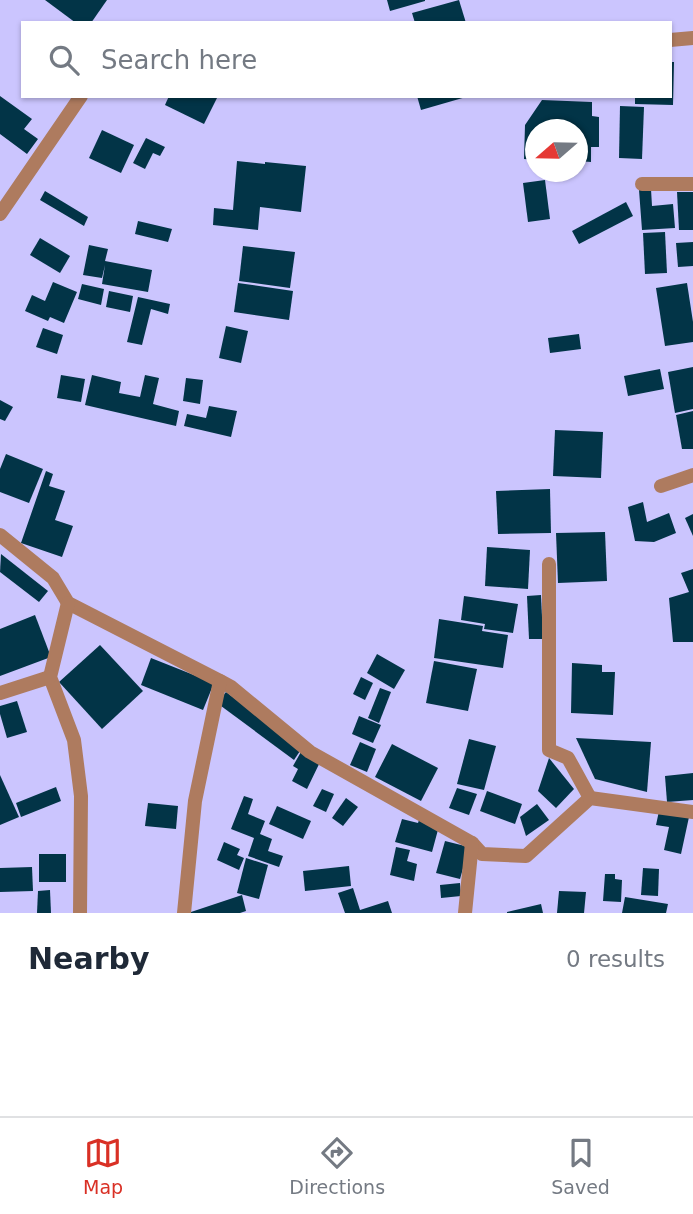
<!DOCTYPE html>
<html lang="en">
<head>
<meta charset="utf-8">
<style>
	body { margin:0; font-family:"DejaVu Sans",sans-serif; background:#f6f6f7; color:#1f2937 }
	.compass { position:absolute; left:525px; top:119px; width:63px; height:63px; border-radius:50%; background:#fff; box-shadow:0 2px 5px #0004; rotate:250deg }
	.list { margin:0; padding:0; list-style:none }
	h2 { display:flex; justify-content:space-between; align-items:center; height:91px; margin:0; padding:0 28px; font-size:30px }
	h2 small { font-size:23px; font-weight:400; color:#747a83 }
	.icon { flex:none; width:38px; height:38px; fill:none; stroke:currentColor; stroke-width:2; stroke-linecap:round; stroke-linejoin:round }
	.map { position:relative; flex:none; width:693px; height:913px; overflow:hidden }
	.search { position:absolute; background:#fff; box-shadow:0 2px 5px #0004; left:21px; right:21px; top:21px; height:77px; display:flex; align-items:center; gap:18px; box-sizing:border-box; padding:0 24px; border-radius:0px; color:#747a83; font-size:26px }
	.sheet { height:203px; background:#fff }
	nav { display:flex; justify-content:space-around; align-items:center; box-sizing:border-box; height:98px; border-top:2px solid #e0e1e3; background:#fff; font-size:19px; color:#747a83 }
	nav a { display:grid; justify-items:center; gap:4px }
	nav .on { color:#d93025 }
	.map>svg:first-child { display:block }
	.building { fill:#023447 }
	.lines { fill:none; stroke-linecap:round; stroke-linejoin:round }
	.street { stroke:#ae7b5f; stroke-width:14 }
</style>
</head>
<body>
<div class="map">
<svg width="693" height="913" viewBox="0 0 693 913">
	<rect width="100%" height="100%" fill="#cbc5fe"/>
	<g class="building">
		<polygon points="45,0 107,0 91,23 76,23"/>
		<polygon points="387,0 425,0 425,1 390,11"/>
		<polygon points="459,0 466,23 415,23 412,13"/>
		<polygon points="670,62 674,62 673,105 635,104 635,96 670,96"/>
		<polygon points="0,96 32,119 24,129 38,139 27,154 0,134"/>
		<polygon points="169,96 218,96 204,124 165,105"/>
		<polygon points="417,96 466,96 466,97 421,110"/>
		<polygon points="542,100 592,102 592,116 599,117 599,147 591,147 591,162 578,161 578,130 536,130 536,160 524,159 525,125"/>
		<polygon points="620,106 644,107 642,159 619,158"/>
		<polygon points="102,130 134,145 121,173 89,158"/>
		<polygon points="146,138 165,147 160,156 153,153 145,169 133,163"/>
		<polygon points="237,161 265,164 265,162 306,166 301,212 260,207 258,230 213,225 214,208 233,210"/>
		<polygon points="545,180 550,219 528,222 523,183"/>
		<polygon points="651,189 652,206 673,204 675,228 642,230 639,190"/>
		<polygon points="45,191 88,217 84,226 40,200"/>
		<polygon points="677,192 693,192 693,230 679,230"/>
		<polygon points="626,202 633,216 579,244 572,231"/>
		<polygon points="138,221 172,229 168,242 135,234"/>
		<polygon points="665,232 667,273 645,274 643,233"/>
		<polygon points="40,238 70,256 60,273 30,255"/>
		<polygon points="693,242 693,266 678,267 676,243"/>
		<polygon points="89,245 108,249 105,261 152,270 148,292 102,284 105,265 102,278 83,275"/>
		<polygon points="243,246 295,252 290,288 239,281"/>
		<polygon points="53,282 77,292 64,323 50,317 48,321 25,311 32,295 45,301"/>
		<polygon points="238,283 293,291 289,320 234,312"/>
		<polygon points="687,283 693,322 693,342 665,346 656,288"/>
		<polygon points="82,284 104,289 101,305 78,299"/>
		<polygon points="109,291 133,296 130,312 106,307"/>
		<polygon points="138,297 170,304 168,314 151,309 142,345 127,342"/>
		<polygon points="226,326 248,331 241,363 219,358"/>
		<polygon points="43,328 63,335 57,354 36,347"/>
		<polygon points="579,334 581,349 550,353 548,338"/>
		<polygon points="693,367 693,409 675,413 668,372"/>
		<polygon points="660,369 664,389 628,396 624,376"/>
		<polygon points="61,375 85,379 81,402 57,398"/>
		<polygon points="92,375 121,382 119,393 140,397 145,375 159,378 153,404 179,411 176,426 85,405"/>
		<polygon points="186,378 203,380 200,404 183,401"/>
		<polygon points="0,400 13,407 5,421 0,419"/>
		<polygon points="209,406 237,411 231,437 184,426 187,414 206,418"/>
		<polygon points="693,411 693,449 682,449 676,415"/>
		<polygon points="555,430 603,432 601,478 553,476"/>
		<polygon points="6,454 43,469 29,503 0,492 0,469"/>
		<polygon points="46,471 53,474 49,486 65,491 55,520 73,526 62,557 21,543"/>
		<polygon points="550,489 551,533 498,534 496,491"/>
		<polygon points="643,502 647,522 669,513 676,533 654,542 635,541 628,507"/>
		<polygon points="693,514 693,536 685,518"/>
		<polygon points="605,532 607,581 558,583 556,533"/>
		<polygon points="487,547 530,550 528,589 485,586"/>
		<polygon points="1,554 48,591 39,602 0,572"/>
		<polygon points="693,569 693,642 673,642 669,598 689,592 681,573"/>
		<polygon points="541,595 543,639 529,639 527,596"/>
		<polygon points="464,596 518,604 513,633 484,629 485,624 461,620"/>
		<polygon points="35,615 51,657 0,676 0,629"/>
		<polygon points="439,619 483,626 482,631 508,635 503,668 434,658"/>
		<polygon points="100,645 143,691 102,729 59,682"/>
		<polygon points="377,654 405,670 394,689 367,673"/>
		<polygon points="151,658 214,683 203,710 141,685"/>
		<polygon points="434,661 477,669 468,711 426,703"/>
		<polygon points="572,663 602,665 602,672 615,672 613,715 571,713"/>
		<polygon points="361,677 373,683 365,700 353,694"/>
		<polygon points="380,688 391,692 379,723 368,718"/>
		<polygon points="226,692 302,748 294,760 217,703"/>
		<polygon points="17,701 27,732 7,738 0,714 0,706"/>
		<polygon points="359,716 381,725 373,743 352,734"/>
		<polygon points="576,738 651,742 647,792 595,779"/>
		<polygon points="469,739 496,746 484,790 457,784"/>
		<polygon points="360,742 376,749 367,772 350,765"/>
		<polygon points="392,744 438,768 421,801 375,777"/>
		<polygon points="302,750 321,760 307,789 292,781 298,769 293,766"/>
		<polygon points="549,758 574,789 556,808 538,791"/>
		<polygon points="693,773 693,800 667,802 665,776"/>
		<polygon points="0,775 19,817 0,825"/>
		<polygon points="56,787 61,801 21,817 16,803"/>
		<polygon points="457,788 477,794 469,815 449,808"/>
		<polygon points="322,789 334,794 326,812 313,806"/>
		<polygon points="487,791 522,804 515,824 480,811"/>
		<polygon points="244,796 253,799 248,814 265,821 260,834 272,839 268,851 283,856 279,867 248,856 254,838 231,829"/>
		<polygon points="346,798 358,807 343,826 332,818"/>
		<polygon points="148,803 178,806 176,829 145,826"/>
		<polygon points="537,804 549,820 526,836 520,817"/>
		<polygon points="277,806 311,821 303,839 269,824"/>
		<polygon points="659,811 689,817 681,854 664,850 669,827 656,825"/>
		<polygon points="402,819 418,823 419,820 439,826 432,852 395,842"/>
		<polygon points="445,841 469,847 460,879 436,873"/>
		<polygon points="224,842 240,849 237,855 244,858 239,870 217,860"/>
		<polygon points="396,847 410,850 407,861 417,864 414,881 390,875"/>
		<rect x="39" y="854" width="27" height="28"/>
		<polygon points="246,858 268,865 259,899 237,893"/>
		<polygon points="349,866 351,886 305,891 303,871"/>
		<polygon points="32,867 33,891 0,892 0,868"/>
		<polygon points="643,868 659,869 658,896 641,895"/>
		<polygon points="605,874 615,874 615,879 622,880 621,902 603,901"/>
		<polygon points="460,883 461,896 441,898 440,885"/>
		<polygon points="353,888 360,910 388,901 392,913 345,913 338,893"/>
		<polygon points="50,890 51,913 37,913 38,891"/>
		<polygon points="559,891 586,892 584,913 557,913"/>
		<polygon points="242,895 246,911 240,913 188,913"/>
		<polygon points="625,897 668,904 666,913 622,913"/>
		<polygon points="541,904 543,913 507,913 507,912"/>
	</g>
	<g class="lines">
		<g class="street">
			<polyline points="670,40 693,38"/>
			<polyline points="642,184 693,184"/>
			<polyline points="0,214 81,96"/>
			<polyline points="661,486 693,475"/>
			<polyline points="0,535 53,578 68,603 220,681 231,687 310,752 472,843 482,854 526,856 590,798 693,812"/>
			<polyline points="549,564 549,750 568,758 590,798"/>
			<polyline points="68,603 50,677 74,740 81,796 80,913"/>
			<polyline points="0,693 50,677"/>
			<polyline points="184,913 195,801 220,681"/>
			<polyline points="465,913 472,843"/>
		</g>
	</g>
</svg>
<svg class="compass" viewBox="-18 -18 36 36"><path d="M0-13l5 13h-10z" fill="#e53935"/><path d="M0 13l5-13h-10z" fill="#747a83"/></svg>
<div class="search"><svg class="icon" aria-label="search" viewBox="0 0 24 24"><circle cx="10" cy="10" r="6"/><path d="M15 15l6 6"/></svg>Search here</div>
</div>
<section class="sheet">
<h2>Nearby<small>0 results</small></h2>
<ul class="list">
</ul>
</section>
<nav>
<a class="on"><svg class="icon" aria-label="map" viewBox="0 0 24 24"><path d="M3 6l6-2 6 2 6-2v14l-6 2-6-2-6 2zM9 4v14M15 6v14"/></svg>Map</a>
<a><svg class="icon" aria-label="directions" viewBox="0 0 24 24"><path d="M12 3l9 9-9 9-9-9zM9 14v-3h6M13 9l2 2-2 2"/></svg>Directions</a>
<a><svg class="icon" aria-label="saved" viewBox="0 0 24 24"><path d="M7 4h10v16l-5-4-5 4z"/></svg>Saved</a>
</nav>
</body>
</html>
